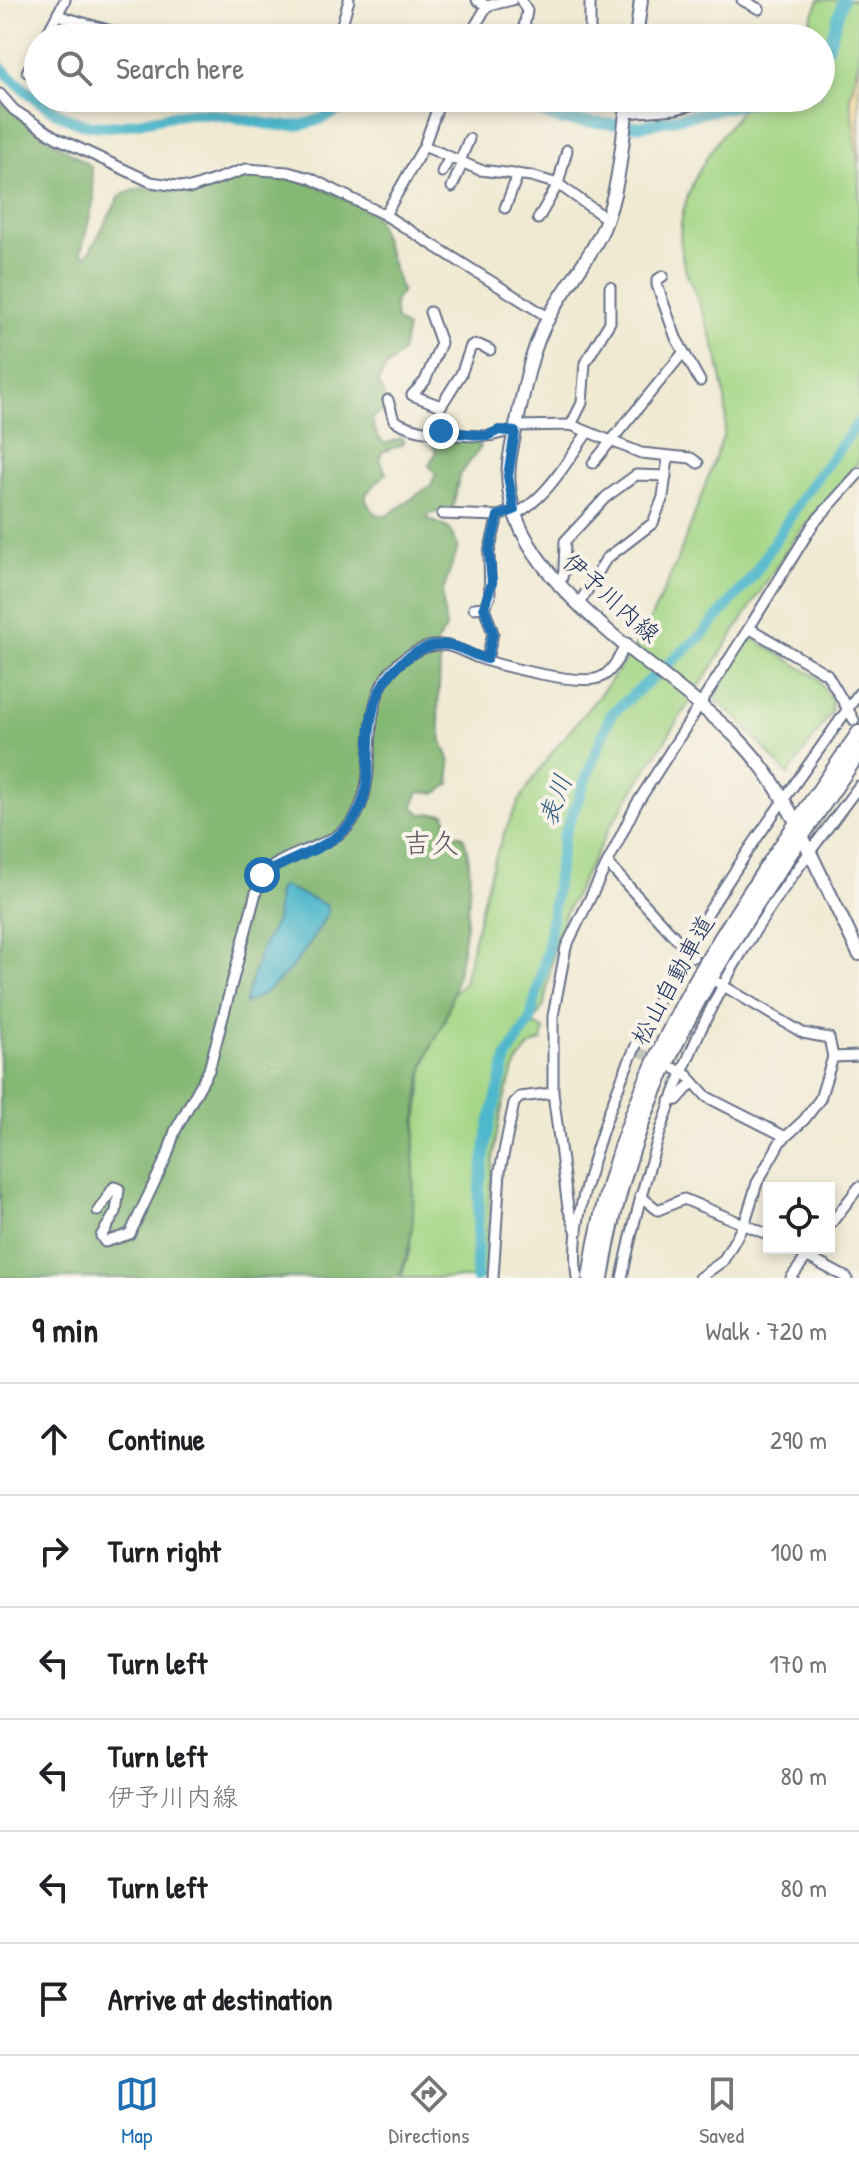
<!DOCTYPE html>
<html lang="en">
<head>
<meta charset="utf-8">
<style>
	body { margin:0; font-family:"Patrick Hand","Klee One",sans-serif; background:#f6f6f6; color:#202124 }
	.controls { position:absolute; right:24px; bottom:24px; display:grid; overflow:hidden; border-radius:0px; box-shadow:0 4px 12px #0003 }
	.controls button { width:72px; height:72px; display:grid; place-items:center; padding:0; border:0; border-bottom:2px solid #e0e0e0; background:#fff; color:#202124; font:40px sans-serif }
	.stop { position:absolute; width:24px; height:24px; margin:-18px; border:6px solid #1f6fb2; border-radius:50%; background:#fff }
	.stop.end { background:#1f6fb2; border-color:#fff; box-shadow:0 2px 8px #0008 }
	.list { margin:0; padding:0; list-style:none }
	h2 { display:flex; justify-content:space-between; align-items:center; height:104px; margin:0; padding:0 32px; font-size:34px }
	h2 small { font-size:26px; font-weight:400; color:#757577 }
	.list li { display:grid; grid-template-columns:52px 1fr auto; gap:24px; align-items:center; box-sizing:border-box; height:112px; padding:0 32px; border-top:2px solid #e0e0e0 }
	.list b { display:block; font-size:30px; white-space:nowrap }
	.list p { margin:0; font-size:26px; white-space:nowrap; color:#757577 }
	.list em { font-size:26px; font-style:normal; color:#757577 }
	.icon { flex:none; width:44px; height:44px; fill:none; stroke:currentColor; stroke-width:2; stroke-linecap:round; stroke-linejoin:round }
	.map { position:relative; flex:none; width:859px; height:1278px; overflow:hidden }
	.search { position:absolute; background:#fff; box-shadow:0 4px 12px #0003; left:24px; right:24px; top:24px; height:88px; display:flex; align-items:center; gap:20px; box-sizing:border-box; padding:0 28px; border-radius:44px; color:#757577; font-size:30px }
	.sheet { height:776px; background:#fff }
	nav { display:flex; justify-content:space-around; align-items:center; box-sizing:border-box; height:112px; border-top:2px solid #e0e0e0; background:#fff; font-size:22px; color:#757577 }
	nav a { display:grid; justify-items:center; gap:4px }
	nav .on { color:#1f6fb2 }
	.map>svg:first-child { display:block }
	.green { fill:#a5d787; stroke:#608372; stroke-width:2 }
	.forest { fill:#84b874; stroke:#507469; stroke-width:2 }
	.sand { fill:#eeda9e; stroke:#84847e; stroke-width:2 }
	.water { fill:#4db7cb; stroke:#347394; stroke-width:2 }
	.lines { fill:none; stroke-linecap:round; stroke-linejoin:round }
	.river { stroke:#4db7cb; stroke-width:11 }
	.minor-tunnel { stroke:#c5c5bc; stroke-width:9; stroke-dasharray:9 4.5; stroke-linecap:butt }
	.minor-casing { stroke:#667087; stroke-width:13 }
	.major-casing { stroke:#667087; stroke-width:16 }
	.highway-casing { stroke:#667087; stroke-width:18 }
	.minor { stroke:#fff; stroke-width:9 }
	.major { stroke:#fff; stroke-width:12 }
	.highway { stroke:#fff; stroke-width:14 }
	.route { stroke:#1f6fb2; stroke-width:10 }
	.labels { text-anchor:middle; stroke-width:8; stroke-linejoin:round; paint-order:stroke }
	.street-label { font-size:24px; fill:#1b2f5e; stroke:#f7f3e8 }
	.water-label { font-size:26px; font-style:italic; fill:#2a587f; stroke:#f7f3e8 }
	.quarter-label { font-size:28px; fill:#5f5562; stroke:#f7f3e8 }
</style>
</head>
<body>
<div class="map">
<svg width="859" height="1278" viewBox="0 0 859 1278">
	<rect width="100%" height="100%" fill="#f7f3e8"/>
	<filter id="ink" filterUnits="userSpaceOnUse"><feTurbulence type="fractalNoise" baseFrequency=".0125" numOctaves="2"/><feDisplacementMap in="SourceGraphic" scale="16" xChannelSelector="R" yChannelSelector="G"/><feConvolveMatrix kernelMatrix="1 2 1 2 8 2 1 2 1" color-interpolation-filters="sRGB"/></filter>
	<filter id="wash" filterUnits="userSpaceOnUse"><feTurbulence type="fractalNoise" baseFrequency=".006" numOctaves="4" result="noise"/><feDisplacementMap in="SourceGraphic" scale="32" xChannelSelector="R" yChannelSelector="G"/><feGaussianBlur stdDeviation="1.8" result="paint"/><feColorMatrix in="noise" values="0 0 0 0 0 0 0 0 0 0 0 0 0 0 0 0 0 1.4 0 .05"/><feComposite in="paint" operator="in"/></filter>
	<g filter="url(#wash)">
		<rect width="100%" height="100%" fill="#f0ead3"/>
		<g class="green">
			<path d="M819 0H859V61L850 97 859 170V461L794 539 611 825 565 914 555 944 544 1005 533 1024 544 1029 542 1041C490 1052 487 1234 485 1278H401L410 1249 415 1140 424 1067 451 995 464 982C479 922 488 857 519 802 552 742 607 696 641 636 677 573 698 502 724 434 729 409 723 387 718 361 711 331 699 303 687 274 662 207 711 147 751 98H821V38H803Z"/>
			<polygon points="751,637 818,678 832,702 831,713 788,775 740,721 715,699 737,654"/>
		</g>
		<path class="forest" d="M0 101 29 126 91 166 94 199 81 253 87 256 120 196C153 179 162 193 193 189 212 188 228 176 246 173 290 165 338 196 375 215L402 292 394 302 396 320 407 329 402 352 385 369 378 383C386 393 385 399 383 411L372 418C374 429 376 437 385 444L401 438 404 441 402 445 382 452 380 459 386 473 366 494V501L375 514 387 516 431 485 436 474 429 465 436 452 428 436 467 437 481 447 459 476 453 508 429 514 427 518 450 529 458 547 442 594 446 629 436 643 440 661 438 712 442 741 450 762V784L437 793 419 792 413 806 421 814 445 813 449 835H462C481 870 459 978 446 1016 440 1033 428 1048 424 1066 418 1089 417 1116 415 1139 411 1186 420 1235 398 1278H0Z"/>
		<polygon class="sand" points="859,61 859,170 850,97"/>
		<path class="water" d="M282 886 326 905 328 912C310 946 281 990 244 1004L261 949 276 921 278 891Z"/>
		<g class="lines">
			<g class="river">
				<polyline points="821,56 829,45 843,0"/>
				<path d="M0 67C22 88 50 114 80 123 117 134 158 114 196 113 228 113 269 129 299 125 321 122 343 108 361 98"/>
				<polyline points="505,98 560,120 641,126 771,98"/>
				<polyline points="476,1278 479,1192 489,1126 507,1057 530,1021 547,951 563,838 611,714 702,635 753,576 805,493 859,422"/>
			</g>
		</g>
	</g>
	<g filter="url(#ink)">
		<g class="lines">
			<polyline class="minor-tunnel" points="640,1052 660,1061"/>
			<defs>
				<g id="minor">
					<polyline points="477,0 487,6 512,0"/>
					<polyline points="521,0 527,11 522,38"/>
					<polyline points="742,0 759,9"/>
					<polyline points="57,15 135,38"/>
					<polyline points="45,38 65,0"/>
					<polyline points="338,38 349,0"/>
					<polyline points="468,38 487,6"/>
					<polyline points="590,38 590,0"/>
					<polyline points="27,72 38,51"/>
					<polyline points="0,94 14,110 57,138 151,182 191,188 246,169 288,172 310,178 385,215 548,317"/>
					<polyline points="626,113 676,109 720,98"/>
					<polyline points="424,146 480,170 531,176 558,184 607,219"/>
					<polyline points="460,161 469,139"/>
					<polyline points="442,172 450,157"/>
					<polyline points="452,187 463,162"/>
					<polyline points="505,208 518,174"/>
					<polyline points="385,215 424,146 441,98"/>
					<polyline points="538,219 558,184 567,150"/>
					<polyline points="663,276 657,280 657,285 676,338 700,381"/>
					<polyline points="430,312 441,343 425,381 412,395 441,406 461,374 471,346 479,345 490,350"/>
					<path d="M388 400 394 420C415 434 460 436 486 436 498 436 502 430 515 432"/>
					<polyline points="571,425 582,403 585,363 610,322 610,287"/>
					<polyline points="516,426 571,425 641,453 691,458 698,463"/>
					<polyline points="593,463 683,353"/>
					<polyline points="442,514 498,516 514,510"/>
					<path d="M515 514C547 499 568 459 588 432"/>
					<polyline points="559,587 564,571 565,541 606,497 636,475 666,476"/>
					<polyline points="579,604 606,559 653,523 663,497 668,458"/>
					<polyline points="484,607 493,633 487,659"/>
					<polyline points="474,608 484,607 490,597 489,552 498,516"/>
					<polyline points="749,628 814,523 859,473"/>
					<polyline points="608,864 693,957"/>
					<polyline points="715,981 803,1033 829,1038 833,1057"/>
					<polyline points="674,1068 688,1076 707,1097 784,1136"/>
					<polyline points="670,1101 677,1100 693,1082"/>
					<polyline points="640,1196 658,1210 684,1199 769,1235"/>
					<path d="M98 1211 114 1187 119 1189 116 1212 101 1236 105 1242 130 1234 167 1156 175 1131 209 1070 259 881C280 847 338 852 357 814 385 759 347 678 424 648 445 640 457 649 476 657 497 665 582 687 601 677 613 672 620 654 627 643"/>
					<polyline points="829,1226 859,1187"/>
					<polyline points="576,1230 568,1208 553,1093 553,1016 566,947 636,805 749,628 827,674 854,720"/>
					<polyline points="791,1248 847,1278"/>
					<polyline points="493,1278 500,1171 514,1103 520,1097 553,1093"/>
					<path d="M577 1278C571 1233 584 1191 597 1148 651 972 756 841 859 693"/>
					<path d="M622 1278C643 1175 673 1079 722 987 760 916 811 850 859 786"/>
					<polyline points="699,1278 723,1261 745,1222 757,1183 780,1142 804,1120 820,1099 833,1057 859,1056"/>
					<polyline points="791,1278 813,1248"/>
				</g>
				<g id="major">
					<polyline points="636,38 641,0"/>
					<path d="M628 98C622 141 620 188 603 229 589 260 565 287 549 317 531 348 525 387 517 421 513 442 506 466 509 487 519 589 668 669 737 738 760 761 778 788 793 817"/>
					<polyline points="804,840 859,954"/>
				</g>
				<g id="highway">
					<path d="M590 1278C621 1061 739 908 859 733"/>
					<path d="M601 1278C634 1065 742 924 859 752"/>
				</g>
			</defs>
			<use href="#minor" class="minor-casing"/>
			<use href="#major" class="major-casing"/>
			<use href="#highway" class="highway-casing"/>
			<use href="#minor" class="minor"/>
			<use href="#major" class="major"/>
			<use href="#highway" class="highway"/>
		</g>
	</g>
	<g class="lines" filter="url(#ink)">
		<path class="route" d="M262 875C289 858 332 848 352 822 387 779 344 706 407 658 418 650 432 643 447 645 461 646 473 656 487 659L493 633 484 607 492 582 489 552 498 516 514 510 508 476 515 432 499 430 487 436 441 431"/>
	</g>
	<g class="labels">
		<g class="street-label">
			<text transform="translate(611 598) rotate(42)" y="8">伊予川内線</text>
			<text transform="translate(673 980) rotate(-61)" y="8">松山自動車道</text>
		</g>
		<g class="water-label">
			<text transform="translate(555 800) rotate(-70)" y="9">表川</text>
		</g>
		<g class="quarter-label">
			<text x="431" y="853">吉久</text>
		</g>
	</g>
</svg>
<div class="controls">
<button><svg class="icon" aria-label="locate" viewBox="0 0 24 24"><circle cx="12" cy="12" r="6"/><path d="M12 2v4M12 18v4M2 12h4M18 12h4"/></svg></button>
</div>
<div class="stop" style="left:262px;top:875px"></div>
<div class="stop end" style="left:441px;top:431px"></div>
<div class="search"><svg class="icon" aria-label="search" viewBox="0 0 24 24"><circle cx="10" cy="10" r="6"/><path d="M15 15l6 6"/></svg>Search here</div>
</div>
<section class="sheet">
<h2>9 min<small>Walk · 720 m</small></h2>
<ul class="list">
<li><svg class="icon" aria-label="ahead" viewBox="0 0 24 24"><path d="M12 20V5M6 11l6-6 6 6"/></svg><div><b>Continue</b></div><em>290 m</em></li>
<li><svg class="icon" aria-label="right" viewBox="0 0 24 24"><path d="M7 20v-9h11M14 6l5 5-5 5"/></svg><div><b>Turn right</b></div><em>100 m</em></li>
<li><svg class="icon" aria-label="left" viewBox="0 0 24 24"><path d="M17 20v-9H6M10 6l-5 5 5 5"/></svg><div><b>Turn left</b></div><em>170 m</em></li>
<li><svg class="icon" aria-label="left" viewBox="0 0 24 24"><path d="M17 20v-9H6M10 6l-5 5 5 5"/></svg><div><b>Turn left</b><p>伊予川内線</p></div><em>80 m</em></li>
<li><svg class="icon" aria-label="left" viewBox="0 0 24 24"><path d="M17 20v-9H6M10 6l-5 5 5 5"/></svg><div><b>Turn left</b></div><em>80 m</em></li>
<li><svg class="icon" aria-label="arrive" viewBox="0 0 24 24"><path d="M6 21V4h12l-3 4 3 4H6"/></svg><div><b>Arrive at destination</b></div></li>
</ul>
</section>
<nav>
<a class="on"><svg class="icon" aria-label="map" viewBox="0 0 24 24"><path d="M3 6l6-2 6 2 6-2v14l-6 2-6-2-6 2zM9 4v14M15 6v14"/></svg>Map</a>
<a><svg class="icon" aria-label="directions" viewBox="0 0 24 24"><path d="M12 3l9 9-9 9-9-9zM9 14v-3h6M13 9l2 2-2 2"/></svg>Directions</a>
<a><svg class="icon" aria-label="saved" viewBox="0 0 24 24"><path d="M7 4h10v16l-5-4-5 4z"/></svg>Saved</a>
</nav>
</body>
</html>
